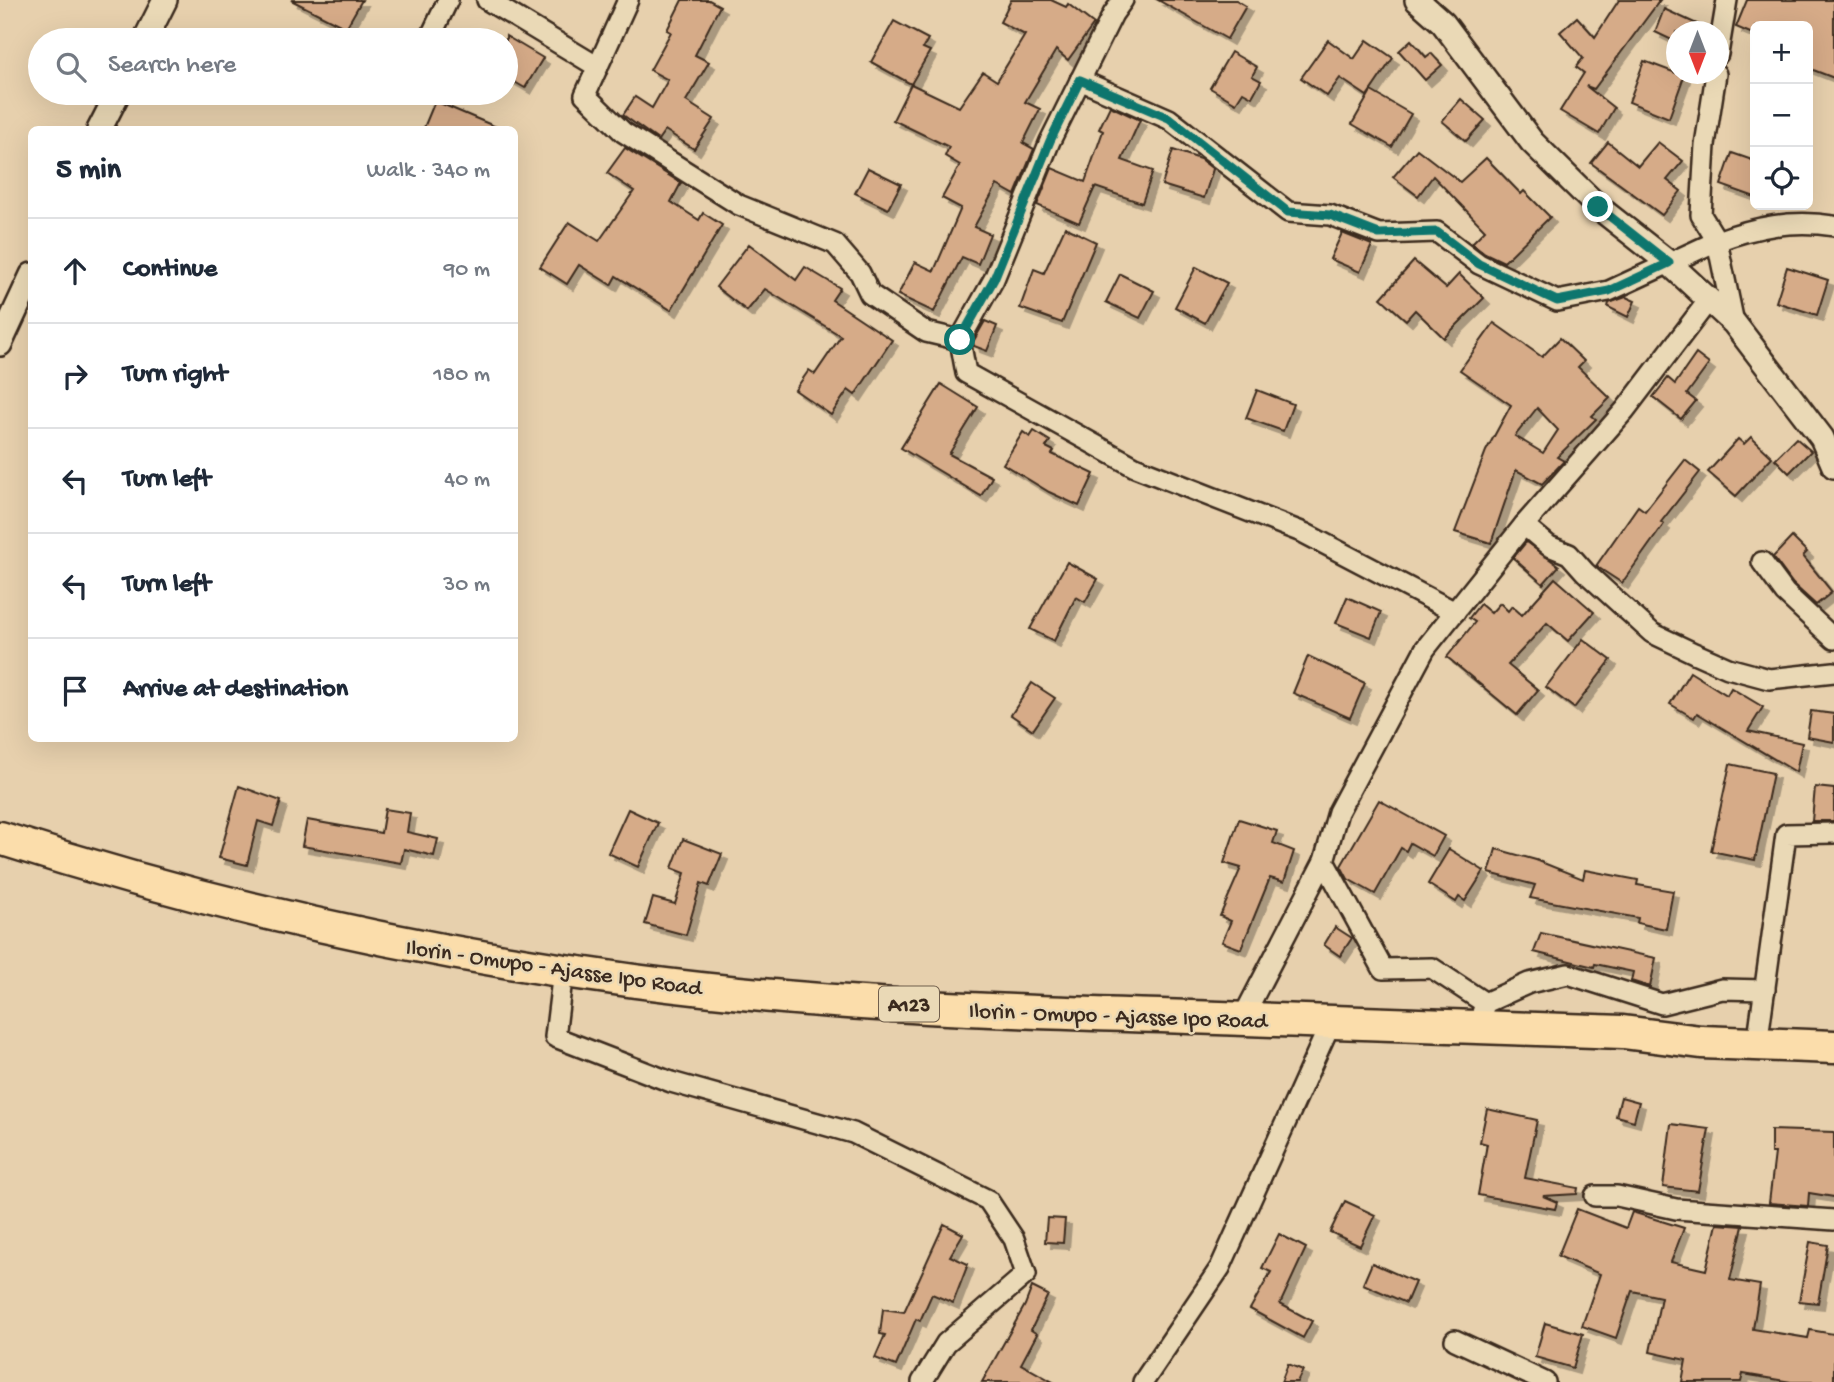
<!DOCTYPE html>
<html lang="en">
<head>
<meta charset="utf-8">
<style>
	body { margin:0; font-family:"Gochi Hand",sans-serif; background:#f6f6f7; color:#1f2937 }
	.controls { position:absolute; right:21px; top:21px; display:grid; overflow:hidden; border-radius:10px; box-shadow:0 7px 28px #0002 }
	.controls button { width:63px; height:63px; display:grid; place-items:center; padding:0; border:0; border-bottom:2px solid #e0e1e3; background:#fff; color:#1f2937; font:35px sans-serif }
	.compass { position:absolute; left:1666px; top:21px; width:63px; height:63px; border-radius:50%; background:#fff; box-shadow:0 7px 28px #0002; rotate:180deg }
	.stop { position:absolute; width:21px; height:21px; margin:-16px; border:5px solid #0f766e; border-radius:50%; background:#fff }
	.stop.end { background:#0f766e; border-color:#fff; box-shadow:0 2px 7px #0008 }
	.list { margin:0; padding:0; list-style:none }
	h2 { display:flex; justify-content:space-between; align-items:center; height:91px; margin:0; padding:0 28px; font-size:30px }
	h2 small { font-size:23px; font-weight:400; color:#747a83 }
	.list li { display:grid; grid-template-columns:46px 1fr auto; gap:21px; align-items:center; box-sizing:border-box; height:105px; padding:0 28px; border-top:2px solid #e0e1e3 }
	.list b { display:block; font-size:26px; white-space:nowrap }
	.list em { font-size:23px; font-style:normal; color:#747a83 }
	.icon { flex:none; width:38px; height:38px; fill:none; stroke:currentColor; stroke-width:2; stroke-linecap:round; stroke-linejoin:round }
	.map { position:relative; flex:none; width:1834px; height:1382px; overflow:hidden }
	.search { position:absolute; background:#fff; box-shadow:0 7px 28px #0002; left:28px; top:28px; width:490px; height:77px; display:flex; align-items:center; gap:18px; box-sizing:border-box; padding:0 24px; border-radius:38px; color:#747a83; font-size:26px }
	.panel { position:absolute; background:#fff; box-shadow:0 7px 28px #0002; left:28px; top:126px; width:490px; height:616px; border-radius:10px }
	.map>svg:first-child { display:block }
	.building { fill:#d6ab88; stroke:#3b2a1e; stroke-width:2; fill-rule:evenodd; filter:url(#shadow) }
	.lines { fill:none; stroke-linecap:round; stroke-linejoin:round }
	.minor-casing { stroke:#3b2a1e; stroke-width:24 }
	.tertiary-casing { stroke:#3b2a1e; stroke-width:28 }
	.trunk-casing { stroke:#3b2a1e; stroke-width:37 }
	.minor { stroke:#ead9b6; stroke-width:19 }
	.tertiary { stroke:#ead9b6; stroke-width:23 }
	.trunk { stroke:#fbddab; stroke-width:32 }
	.route { stroke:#0f766e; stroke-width:9 }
	.labels { text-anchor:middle; stroke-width:5; stroke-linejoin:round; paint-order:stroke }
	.shield { fill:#ead9b6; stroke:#705e4c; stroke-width:2 }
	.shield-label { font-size:21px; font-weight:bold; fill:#3b2a1e }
	.street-label { font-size:23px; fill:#3b2a1e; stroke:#ead9b6 }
</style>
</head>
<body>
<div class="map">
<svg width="1834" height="1382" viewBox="0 0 1834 1382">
	<defs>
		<filter id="shadow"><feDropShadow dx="6" dy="6" stdDeviation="0" flood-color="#0004"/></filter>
	</defs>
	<rect width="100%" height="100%" fill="#e7d0ad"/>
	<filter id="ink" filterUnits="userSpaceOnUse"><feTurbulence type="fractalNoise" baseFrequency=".0143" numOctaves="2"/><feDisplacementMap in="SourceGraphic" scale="14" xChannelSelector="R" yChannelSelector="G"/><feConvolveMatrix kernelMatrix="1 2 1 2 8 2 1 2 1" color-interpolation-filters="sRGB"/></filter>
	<g filter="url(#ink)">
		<g class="building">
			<polygon points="291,0 362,0 346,28"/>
			<polygon points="682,0 709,0 720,6 695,55 709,62 686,101 714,119 694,149 665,130 658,140 623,115 635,97 652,108 668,80 650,70 671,32 667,30"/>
			<polygon points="1011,0 1051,0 1066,7 1068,4 1094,24 1068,60 1056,50 1025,102 1040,109 1023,143 1034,149 1015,195 997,185 974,227 990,234 978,264 962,257 934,312 898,295 915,262 934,271 961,208 942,198 960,165 945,156 949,147 893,120 911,84 871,62 894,21 928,39 923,48 930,51 911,84 959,107 983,72 997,81 1025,35 1000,22"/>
			<polygon points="1158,0 1236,0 1246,6 1227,39"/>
			<polygon points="1619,0 1660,0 1594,89 1586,86 1614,108 1599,134 1560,111 1584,73 1576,67 1583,58 1560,32 1577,17 1595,37"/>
			<polygon points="1747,0 1834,0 1834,78 1808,68 1808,26 1755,26 1755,35 1736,27"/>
			<polygon points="1664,9 1710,30 1709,32 1676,32 1676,42 1655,32"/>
			<polygon points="506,36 543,58 525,88 506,77"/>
			<polygon points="1328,40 1354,59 1367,40 1393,58 1367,96 1340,78 1327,96 1301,78"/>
			<polygon points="1411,40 1426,57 1431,53 1442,65 1425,80 1399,51"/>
			<polygon points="1231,52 1257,67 1252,76 1261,81 1252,97 1243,92 1236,103 1210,88"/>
			<polygon points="1644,61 1684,76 1669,118 1629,102"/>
			<polygon points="1371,91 1411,114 1392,147 1352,124"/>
			<polygon points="1461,99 1485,120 1466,141 1442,121"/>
			<polygon points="435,101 501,129 501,130 423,130"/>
			<polygon points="1110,106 1140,120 1122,160 1153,171 1142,203 1095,187 1079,223 1037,205 1052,168 1085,182 1103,131 1099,129"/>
			<polygon points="1608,142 1638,166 1658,142 1683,161 1667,180 1681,191 1662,215 1591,163"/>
			<polygon points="625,148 681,183 671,202 699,220 703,213 722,225 671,310 616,276 611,285 579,265 567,284 540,267 569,222 599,241 634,191 607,173"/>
			<polygon points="1417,149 1460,182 1486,158 1521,194 1524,191 1550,217 1504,262 1485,253 1472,243 1485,230 1433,176 1418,196 1393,177"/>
			<polygon points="1173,150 1200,159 1213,169 1204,198 1162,185"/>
			<polygon points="1732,153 1755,161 1755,197 1721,185"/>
			<polygon points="868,168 901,184 888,209 855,193"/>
			<polygon points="1065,227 1096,242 1062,323 1020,308 1034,269 1044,273"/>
			<polygon points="1342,233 1372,245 1360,272 1330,259"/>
			<polygon points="749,244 796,280 805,267 840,288 832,300 892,340 855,395 848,390 831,415 795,390 809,370 815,374 841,336 765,289 747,311 716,287"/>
			<polygon points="1414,261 1446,288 1459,274 1484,298 1444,338 1415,310 1406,320 1381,298"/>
			<polygon points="1196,267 1227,283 1205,323 1175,307"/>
			<polygon points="1787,267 1828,280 1817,315 1776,302"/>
			<polygon points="1120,274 1154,291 1140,318 1106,302"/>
			<polygon points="1626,297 1635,301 1628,317 1608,307 1609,303"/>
			<polygon points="985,321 997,326 987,351 974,346 973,342"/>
			<path d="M1494 323 1542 357 1560 338 1584 361 1578 367 1610 398 1592 416 1596 419 1557 457 1564 461 1542 484 1516 470 1491 543 1455 532 1486 451 1511 405 1460 370ZM1537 408 1558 430 1543 453 1515 436Z"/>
			<polygon points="1696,354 1709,364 1687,394 1696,401 1681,419 1653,397 1668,378 1675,384"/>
			<polygon points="941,384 978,407 949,454 992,477 981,496 901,448"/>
			<polygon points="1257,390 1293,404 1283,431 1246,418"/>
			<polygon points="1034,431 1050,441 1046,447 1054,451 1052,454 1094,474 1079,506 1049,492 1003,464 1023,432 1030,437"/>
			<polygon points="1751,437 1772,457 1736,496 1708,472 1738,439 1744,444"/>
			<polygon points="1796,438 1811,451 1789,473 1775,459"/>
			<polygon points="1685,460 1700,472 1661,522 1664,524 1622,583 1596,566 1638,506 1645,511"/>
			<polygon points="1792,537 1807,552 1803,556 1832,592 1816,605 1793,584 1773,557"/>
			<polygon points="1526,542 1559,566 1543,584 1513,558"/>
			<polygon points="1067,562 1098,579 1085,602 1076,597 1054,641 1030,629"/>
			<polygon points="1555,578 1594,612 1568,641 1547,623 1508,665 1538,690 1517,715 1447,657 1475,622 1469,618 1480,604 1491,613 1500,603 1508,611 1512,606 1522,615"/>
			<polygon points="1347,597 1381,612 1371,637 1336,623"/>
			<polygon points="1583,639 1611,660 1574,708 1546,687"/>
			<polygon points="1308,656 1365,683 1350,718 1293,693"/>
			<polygon points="1690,672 1727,695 1731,688 1763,707 1748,731 1802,743 1796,772 1697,713 1694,718 1670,704"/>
			<polygon points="1032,683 1055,698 1033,730 1011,715"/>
			<polygon points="1811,711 1834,714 1834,742 1807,737"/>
			<polygon points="1730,764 1773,773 1755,860 1711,851"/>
			<polygon points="239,786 281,801 273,826 258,821 247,865 219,858"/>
			<polygon points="1815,787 1834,789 1834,821 1812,821"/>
			<polygon points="1379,800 1444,836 1433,856 1410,843 1406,851 1401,848 1375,894 1348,879 1341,866"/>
			<polygon points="385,809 410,813 407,832 438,839 434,856 404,849 401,863 302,846 307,820 381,833"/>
			<polygon points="628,809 658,823 638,867 608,853"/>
			<polygon points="1239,819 1277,831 1273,843 1294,851 1284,882 1270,878 1241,949 1222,942 1231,921 1220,916 1241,868 1224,863"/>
			<polygon points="683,839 722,854 709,886 701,883 686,935 645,924 653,898 675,904 685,873 672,868"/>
			<polygon points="1449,849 1484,871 1465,901 1459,897 1456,902 1428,884"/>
			<polygon points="1496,849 1536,860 1583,879 1585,870 1638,880 1637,885 1673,891 1666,929 1637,923 1638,918 1530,898 1535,885 1489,873"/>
			<polygon points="1335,927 1352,938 1340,956 1324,945"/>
			<polygon points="1541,933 1656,958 1650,987 1631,981 1633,972 1595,964 1594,967 1534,952"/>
			<polygon points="1621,1097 1639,1102 1634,1121 1616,1116"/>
			<polygon points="1487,1109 1537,1120 1525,1178 1578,1188 1577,1194 1543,1196 1557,1202 1555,1209 1478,1195 1487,1144 1480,1142"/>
			<polygon points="1671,1124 1709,1129 1698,1191 1663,1187"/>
			<polygon points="1771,1130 1834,1132 1834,1197 1809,1193 1808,1206 1769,1203 1775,1153 1771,1153"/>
			<polygon points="1345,1201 1375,1215 1360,1246 1330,1232"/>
			<polygon points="1577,1209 1626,1228 1632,1212 1684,1228 1671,1262 1706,1270 1717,1224 1743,1226 1730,1280 1760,1285 1753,1329 1808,1338 1810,1330 1834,1334 1834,1382 1791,1382 1743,1374 1741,1382 1682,1382 1686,1360 1650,1352 1661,1297 1632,1291 1616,1338 1582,1326 1600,1274 1558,1256"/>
			<polygon points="1047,1218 1065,1219 1063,1243 1045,1242"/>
			<polygon points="944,1224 963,1234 950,1256 968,1264 953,1303 932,1294 920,1321 916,1319 896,1366 875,1358 885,1335 880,1334 883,1309 904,1312"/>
			<polygon points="1279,1234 1306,1248 1280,1304 1312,1321 1303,1338 1250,1309 1271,1272 1262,1268"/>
			<polygon points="1810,1242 1828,1245 1818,1303 1799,1301"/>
			<polygon points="1372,1263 1415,1282 1406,1303 1363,1284"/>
			<polygon points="1032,1287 1048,1295 1031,1330 1037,1334 1021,1364 1053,1382 982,1382 1025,1305"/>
			<polygon points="1545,1323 1583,1334 1573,1368 1535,1357"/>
			<polygon points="1288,1364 1303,1370 1297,1382 1281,1382"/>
		</g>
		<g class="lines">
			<defs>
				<g id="minor">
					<polyline points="487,0 598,67"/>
					<polyline points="628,0 585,95 623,132 739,205 835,244 860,273 870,294 926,332 960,340 994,279 1050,141 1113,14 1123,0"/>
					<polyline points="429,40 448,0"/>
					<polyline points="1718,54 1727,0"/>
					<path d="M1716 74 1705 145 1701 215 1717 241C1755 227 1792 219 1834 226"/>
					<polyline points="1080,80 1169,119 1288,212 1330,215 1379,234 1437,232 1479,264 1557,301 1609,291 1717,241 1734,323"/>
					<polyline points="1708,301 1625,410 1524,525 1549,546 1569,554 1585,572 1652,633 1694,653 1728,668 1769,679 1834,672"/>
					<polyline points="960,340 966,373 1135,467 1304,533 1455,612"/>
					<polyline points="1762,562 1785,593 1834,639"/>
					<polyline points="1324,861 1383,969 1432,968 1485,1003 1482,1013"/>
					<polyline points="563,971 555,1037 671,1082 853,1133 988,1200 1014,1239 1026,1274 946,1343 922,1382"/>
					<polyline points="1485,1003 1529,983 1568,974 1662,1004 1722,989 1765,990"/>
					<polyline points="1242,1019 1324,861 1338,812 1425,649 1524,525"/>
					<polyline points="1757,1045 1786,834 1834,833"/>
					<polyline points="1595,1196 1617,1196 1676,1209 1834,1220"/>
					<polyline points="1455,1340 1545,1382"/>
					<polyline points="1143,1382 1220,1268 1331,1022"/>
				</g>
				<g id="tertiary">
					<polyline points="1417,0 1443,23 1532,142 1598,207 1669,263 1734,323 1822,438 1834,466"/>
					<polyline points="145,40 165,0"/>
					<polyline points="99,130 118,93"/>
					<polyline points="0,344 32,275"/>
				</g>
				<path id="trunk" d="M0 838C208 905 418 952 635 981 809 1004 986 1011 1161 1016 1315 1022 1469 1027 1623 1032L1701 1042 1834 1047"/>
			</defs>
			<use href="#minor" class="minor-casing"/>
			<use href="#tertiary" class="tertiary-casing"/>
			<use href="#trunk" class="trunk-casing"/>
			<use href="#minor" class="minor"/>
			<use href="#tertiary" class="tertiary"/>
			<use href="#trunk" class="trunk"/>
		</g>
	</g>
	<g class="lines" filter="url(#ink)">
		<polyline class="route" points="960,340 994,279 1050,141 1080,80 1169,118 1288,212 1330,215 1379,234 1437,232 1479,264 1557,301 1609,291 1669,263 1598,207"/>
	</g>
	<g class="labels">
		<rect class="shield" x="879" y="986.5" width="60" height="35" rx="5"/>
		<g class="shield-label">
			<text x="909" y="1011">A123</text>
		</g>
		<g class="street-label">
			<text transform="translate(554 966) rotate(8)" y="8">Ilorin - Omupo - Ajasse Ipo Road</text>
			<text transform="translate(1118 1014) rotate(2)" y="8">Ilorin - Omupo - Ajasse Ipo Road</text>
		</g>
	</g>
</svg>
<div class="controls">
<button>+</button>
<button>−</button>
<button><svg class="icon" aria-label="locate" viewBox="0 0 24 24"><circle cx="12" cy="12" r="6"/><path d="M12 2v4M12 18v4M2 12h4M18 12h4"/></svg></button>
</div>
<svg class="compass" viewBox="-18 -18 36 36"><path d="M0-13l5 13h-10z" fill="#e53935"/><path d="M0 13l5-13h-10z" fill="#747a83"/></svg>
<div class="stop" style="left:960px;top:340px"></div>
<div class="stop end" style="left:1598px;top:207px"></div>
<div class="search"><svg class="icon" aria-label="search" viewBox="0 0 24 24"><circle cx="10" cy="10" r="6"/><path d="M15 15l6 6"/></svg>Search here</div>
<section class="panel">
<h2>5 min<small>Walk · 340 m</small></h2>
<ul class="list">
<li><svg class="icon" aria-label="ahead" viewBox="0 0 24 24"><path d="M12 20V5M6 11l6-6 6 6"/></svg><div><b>Continue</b></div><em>90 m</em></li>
<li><svg class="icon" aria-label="right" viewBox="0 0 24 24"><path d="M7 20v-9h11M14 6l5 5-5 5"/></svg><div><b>Turn right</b></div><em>180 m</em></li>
<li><svg class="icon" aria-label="left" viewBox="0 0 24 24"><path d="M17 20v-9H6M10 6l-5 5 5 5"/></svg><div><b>Turn left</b></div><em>40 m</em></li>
<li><svg class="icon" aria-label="left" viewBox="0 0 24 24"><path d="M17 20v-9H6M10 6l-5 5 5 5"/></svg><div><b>Turn left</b></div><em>30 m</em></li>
<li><svg class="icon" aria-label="arrive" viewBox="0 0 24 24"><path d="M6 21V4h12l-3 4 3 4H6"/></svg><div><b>Arrive at destination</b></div></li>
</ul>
</section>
</div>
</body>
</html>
